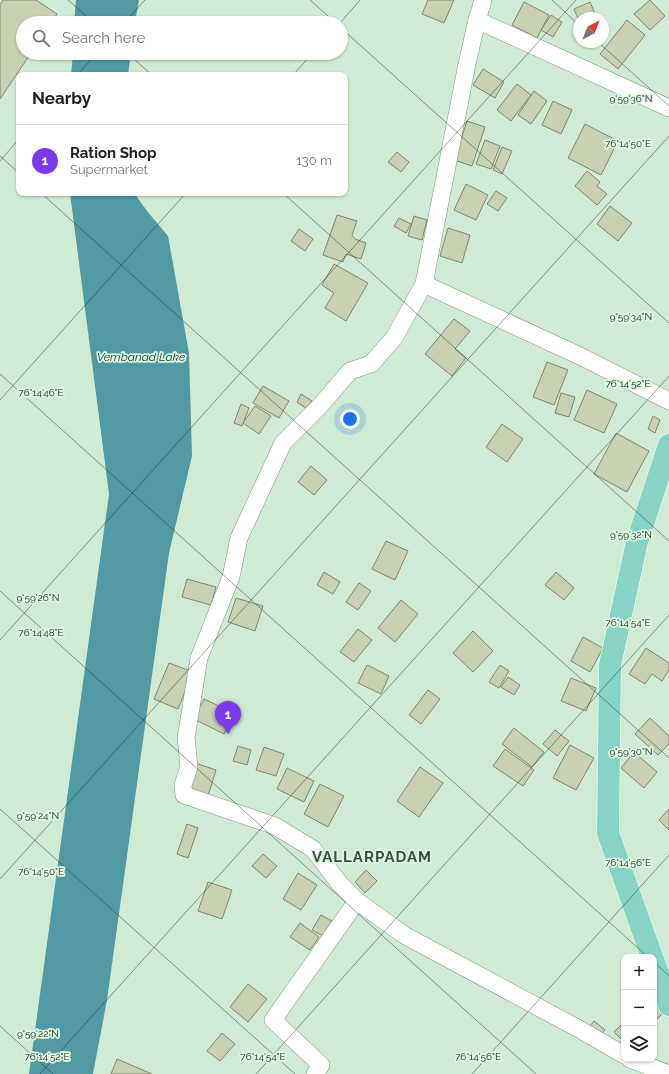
<!DOCTYPE html>
<html lang="en">
<head>
<meta charset="utf-8">
<style>
	body { margin:0; font-family:Raleway,sans-serif; background:#f2f2f2; color:#202124 }
	.controls { position:absolute; right:12px; bottom:12px; display:grid; overflow:hidden; border-radius:8px; box-shadow:0 1px 3px #0004 }
	.controls button { width:36px; height:36px; display:grid; place-items:center; padding:0; border:0; border-bottom:1px solid #e0e0e0; background:#fff; color:#202124; font:20px sans-serif }
	.compass { position:absolute; left:573px; top:12px; width:36px; height:36px; border-radius:50%; background:#fff; box-shadow:0 1px 3px #0004; rotate:42deg }
	.you { position:absolute; left:350px; top:419px; width:14px; height:14px; margin:-10px; border:3px solid #fff; border-radius:50%; background:#1a73e8; box-shadow:0 0 0 6px #1a73e833 }
	.badge { display:grid; place-items:center; width:26px; height:26px; border-radius:50%; background:#7c3aed; color:#fff; font-size:13px; font-weight:700 }
	.pin { position:absolute; translate:-50% -33px; filter:drop-shadow(0 1px 2px #0008) }
	.pin::after { content:''; position:absolute; top:21px; width:14px; height:12px; background:inherit; clip-path:polygon(0 0,100% 0,50% 100%) }
	.list { margin:0; padding:0; list-style:none }
	h2 { display:flex; justify-content:space-between; align-items:center; height:52px; margin:0; padding:0 16px; font-size:17px }
	h2 small { font-size:13px; font-weight:400; color:#757577 }
	.list li { display:grid; grid-template-columns:26px 1fr auto; gap:12px; align-items:center; box-sizing:border-box; height:72px; padding:0 16px; border-top:1px solid #e0e0e0 }
	.list b { display:block; font-size:15px; white-space:nowrap }
	.list p { margin:0; font-size:13px; white-space:nowrap; color:#757577 }
	.list em { font-size:13px; font-style:normal; color:#757577 }
	.icon { flex:none; width:22px; height:22px; fill:none; stroke:currentColor; stroke-width:2; stroke-linecap:round; stroke-linejoin:round }
	.map { position:relative; flex:none; width:669px; height:1074px; overflow:hidden }
	.search { position:absolute; background:#fff; box-shadow:0 1px 3px #0004; left:16px; top:16px; width:332px; height:44px; display:flex; align-items:center; gap:10px; box-sizing:border-box; padding:0 14px; border-radius:22px; color:#757577; font-size:15px }
	.panel { position:absolute; background:#fff; box-shadow:0 1px 3px #0004; left:16px; top:72px; width:332px; height:124px; border-radius:8px }
	.map>svg:first-child { display:block }
	.water { fill:#519aa4 }
	.building { fill:#c8d0b2; stroke:#81886c }
	.lines { fill:none; stroke-linecap:round; stroke-linejoin:round }
	.minor-casing { stroke:#7c9580; stroke-width:18 }
	.major-casing { stroke:#fff; stroke-width:23 }
	.minor { stroke:#fff; stroke-width:17 }
	.major { stroke:#87d4c6; stroke-width:22 }
	.ticks { fill:none; stroke:#212b23; stroke-width:1; stroke-opacity:0.45 }
	.labels { text-anchor:middle; stroke-width:3.5; stroke-linejoin:round; paint-order:stroke }
	.water-label { font-size:12px; font-style:italic; fill:#173b40; stroke:#ddf8e0 }
	.district-label { font-size:15px; font-weight:bold; letter-spacing:1px; fill:#384f3c; stroke:#ddf8e0 }
	.ticks-label { font-size:10px; text-anchor:middle; fill:#212b23; stroke:#ddf8e0; stroke-width:3.5; stroke-linejoin:round; paint-order:stroke }
</style>
</head>
<body>
<div class="map">
<svg width="669" height="1074" viewBox="0 0 669 1074">
	<rect width="100%" height="100%" fill="#d0ebd3"/>
	<g class="water">
		<polygon points="76,0 139,0 135,23 74,23"/>
		<polygon points="73,53 131,53 128,75 71,75"/>
		<polygon points="70,193 134,193 147,211 168,236 189,353 192,456 169,553 107,1000 93,1074 29,1074 109,494"/>
	</g>
	<g class="building">
		<polygon points="3,0 36,0 57,14 51,23 23,23 23,53 31,53 0,99 0,5"/>
		<polygon points="428,0 454,0 444,23 422,14"/>
		<polygon points="650,0 665,16 650,30 634,14"/>
		<polygon points="524,2 549,15 537,38 512,25"/>
		<polygon points="590,2 597,18 579,18 579,21 574,9"/>
		<polygon points="551,15 562,22 553,37 541,30"/>
		<polygon points="627,20 645,35 618,69 600,54"/>
		<polygon points="483,69 504,82 495,98 473,85"/>
		<polygon points="517,84 531,95 511,121 497,110"/>
		<polygon points="534,91 547,101 531,124 518,115"/>
		<polygon points="553,101 572,110 561,134 542,125"/>
		<polygon points="467,121 485,127 472,166 454,160"/>
		<polygon points="585,124 618,141 601,175 568,158"/>
		<polygon points="485,140 500,146 491,169 476,164"/>
		<polygon points="502,147 512,151 502,174 493,170"/>
		<polygon points="397,152 409,162 401,172 388,162"/>
		<polygon points="587,171 600,182 597,186 607,194 597,205 575,186"/>
		<polygon points="466,184 488,195 476,220 454,210"/>
		<polygon points="496,191 507,198 498,211 487,204"/>
		<polygon points="610,206 632,223 618,241 597,224"/>
		<polygon points="337,215 357,221 352,235 355,239 366,243 361,259 346,254 343,262 323,255"/>
		<polygon points="414,216 427,220 422,240 408,236"/>
		<polygon points="399,218 411,224 406,233 394,226"/>
		<polygon points="448,228 470,235 462,263 440,256"/>
		<polygon points="299,229 313,239 305,251 291,241"/>
		<polygon points="334,264 368,283 346,321 325,308 334,293 322,285"/>
		<polygon points="454,319 470,331 455,349 466,358 452,376 425,354"/>
		<polygon points="547,362 568,370 554,405 533,397"/>
		<polygon points="263,386 289,401 279,418 253,403"/>
		<polygon points="587,390 617,404 604,433 574,420"/>
		<polygon points="561,393 575,397 569,417 555,413"/>
		<polygon points="301,394 312,401 307,409 297,402"/>
		<polygon points="241,404 249,408 242,426 234,423"/>
		<polygon points="255,406 271,416 259,434 243,423"/>
		<polygon points="653,416 660,420 655,433 648,429"/>
		<polygon points="502,424 523,439 507,462 486,447"/>
		<polygon points="616,433 649,451 627,492 594,474"/>
		<polygon points="311,466 327,480 314,495 298,482"/>
		<polygon points="386,541 408,551 395,580 372,569"/>
		<polygon points="324,572 340,582 333,594 317,585"/>
		<polygon points="556,572 574,588 564,600 545,585"/>
		<polygon points="187,579 216,587 211,605 182,597"/>
		<polygon points="359,583 371,591 358,610 346,602"/>
		<polygon points="236,598 263,606 255,631 228,622"/>
		<polygon points="401,600 418,614 395,642 378,628"/>
		<polygon points="358,629 372,640 354,662 340,652"/>
		<polygon points="473,631 493,651 473,672 453,653"/>
		<polygon points="583,637 603,648 590,672 571,661"/>
		<polygon points="646,648 669,663 669,670 662,681 652,674 645,684 629,674"/>
		<polygon points="169,663 193,672 178,709 154,699"/>
		<polygon points="367,665 389,676 381,694 358,683"/>
		<polygon points="500,665 509,671 499,688 489,682"/>
		<polygon points="508,677 520,685 514,695 501,687"/>
		<polygon points="571,678 596,688 586,711 561,701"/>
		<polygon points="428,690 440,699 421,724 409,715"/>
		<polygon points="204,699 234,713 224,734 194,719"/>
		<polygon points="650,718 669,736 669,744 658,755 635,734"/>
		<polygon points="514,728 544,752 532,767 502,744"/>
		<polygon points="555,730 569,741 557,756 543,744"/>
		<polygon points="570,745 594,758 576,790 553,778"/>
		<polygon points="238,746 251,750 247,765 233,761"/>
		<polygon points="264,747 284,754 276,776 256,770"/>
		<polygon points="505,749 534,770 523,786 493,766"/>
		<polygon points="634,752 657,772 644,788 621,768"/>
		<polygon points="198,764 216,770 208,796 190,790"/>
		<polygon points="420,767 443,783 419,817 397,801"/>
		<polygon points="287,768 314,781 304,802 277,789"/>
		<polygon points="320,784 344,796 328,827 304,814"/>
		<polygon points="669,809 669,830 659,820"/>
		<polygon points="187,824 198,828 188,858 177,854"/>
		<polygon points="263,854 277,866 266,878 252,866"/>
		<polygon points="366,870 377,881 365,893 355,882"/>
		<polygon points="298,873 317,885 301,910 283,899"/>
		<polygon points="208,882 232,890 222,919 198,911"/>
		<polygon points="321,915 332,921 323,936 312,930"/>
		<polygon points="300,923 319,937 310,950 290,937"/>
		<polygon points="248,984 267,999 248,1022 230,1007"/>
		<polygon points="654,998 666,1010 654,1022"/>
		<polygon points="594,1021 605,1030 600,1035 590,1026"/>
		<polygon points="624,1022 624,1042 614,1032"/>
		<polygon points="222,1033 235,1044 220,1061 207,1051"/>
		<polygon points="117,1059 152,1074 111,1074"/>
	</g>
	<g class="lines">
		<defs>
			<g id="minor">
				<polyline points="483,0 477,20 467,64 424,284 394,338 371,364 350,371 319,407 283,443 239,538 231,577 199,658 186,738 189,767 183,785 184,795 275,826 313,849 340,884 357,901 404,935 579,1029 624,1055"/>
				<polyline points="477,20 669,108"/>
				<polyline points="424,284 580,356 669,401"/>
				<polyline points="630,1059 669,1074"/>
				<polyline points="315,1074 321,1065 273,1020 357,901"/>
			</g>
			<g id="major">
				<polyline points="652,957 608,833 610,665 637,542 669,445"/>
				<polyline points="654,962 669,1005"/>
			</g>
		</defs>
		<use href="#minor" class="minor-casing"/>
		<use href="#major" class="major-casing"/>
		<use href="#minor" class="minor"/>
		<use href="#major" class="major"/>
	</g>
	<path class="ticks" d="M68 0 94 23M310 0 336 23M552 0 579 25M124 23 145 0M340 23 360 0M341 28 669 323M598 42 669 106M127 53 152 75M77 75 97 53M293 75 313 53M0 156 19 173M0 161 19 139M41 193 669 758M283 193 669 541M0 374 648 957M0 400 186 193M0 591 536 1074M0 640 576 0M0 809 295 1074M0 879 669 136M654 962 669 976M0 1026 53 1074M40 1074 669 376M256 1074 669 615M472 1074 669 855"/>
	<g class="labels">
		<g class="water-label">
			<text x="141" y="361">Vembanad Lake</text>
		</g>
		<g class="district-label">
			<text x="372" y="862">VALLARPADAM</text>
		</g>
	</g>
	<g class="ticks-label">
		<text x="631" y="102">9°59'36"N</text>
		<text x="628" y="147">76°14'50"E</text>
		<text x="631" y="320">9°59'34"N</text>
		<text x="628" y="387">76°14'52"E</text>
		<text x="41" y="396">76°14'46"E</text>
		<text x="631" y="538">9°59'32"N</text>
		<text x="38" y="601">9°59'26"N</text>
		<text x="628" y="626">76°14'54"E</text>
		<text x="41" y="636">76°14'48"E</text>
		<text x="631" y="755">9°59'30"N</text>
		<text x="38" y="819">9°59'24"N</text>
		<text x="628" y="866">76°14'56"E</text>
		<text x="41" y="875">76°14'50"E</text>
		<text x="38" y="1037">9°59'22"N</text>
		<text x="47" y="1060">76°14'52"E</text>
		<text x="263" y="1060">76°14'54"E</text>
		<text x="478" y="1060">76°14'56"E</text>
	</g>
</svg>
<div class="controls">
<button>+</button>
<button>−</button>
<button><svg class="icon" aria-label="layers" viewBox="0 0 24 24"><path d="M12 4l9 5-9 5-9-5zM3 14l9 5 9-5"/></svg></button>
</div>
<svg class="compass" viewBox="-18 -18 36 36"><path d="M0-13l5 13h-10z" fill="#e53935"/><path d="M0 13l5-13h-10z" fill="#757577"/></svg>
<div class="you"></div>
<div class="pin badge" style="left:228px;top:734px">1</div>
<div class="search"><svg class="icon" aria-label="search" viewBox="0 0 24 24"><circle cx="10" cy="10" r="6"/><path d="M15 15l6 6"/></svg>Search here</div>
<section class="panel">
<h2>Nearby<small></small></h2>
<ul class="list">
<li><span class="badge">1</span><div><b>Ration Shop</b><p>Supermarket</p></div><em>130 m</em></li>
</ul>
</section>
</div>
</body>
</html>
